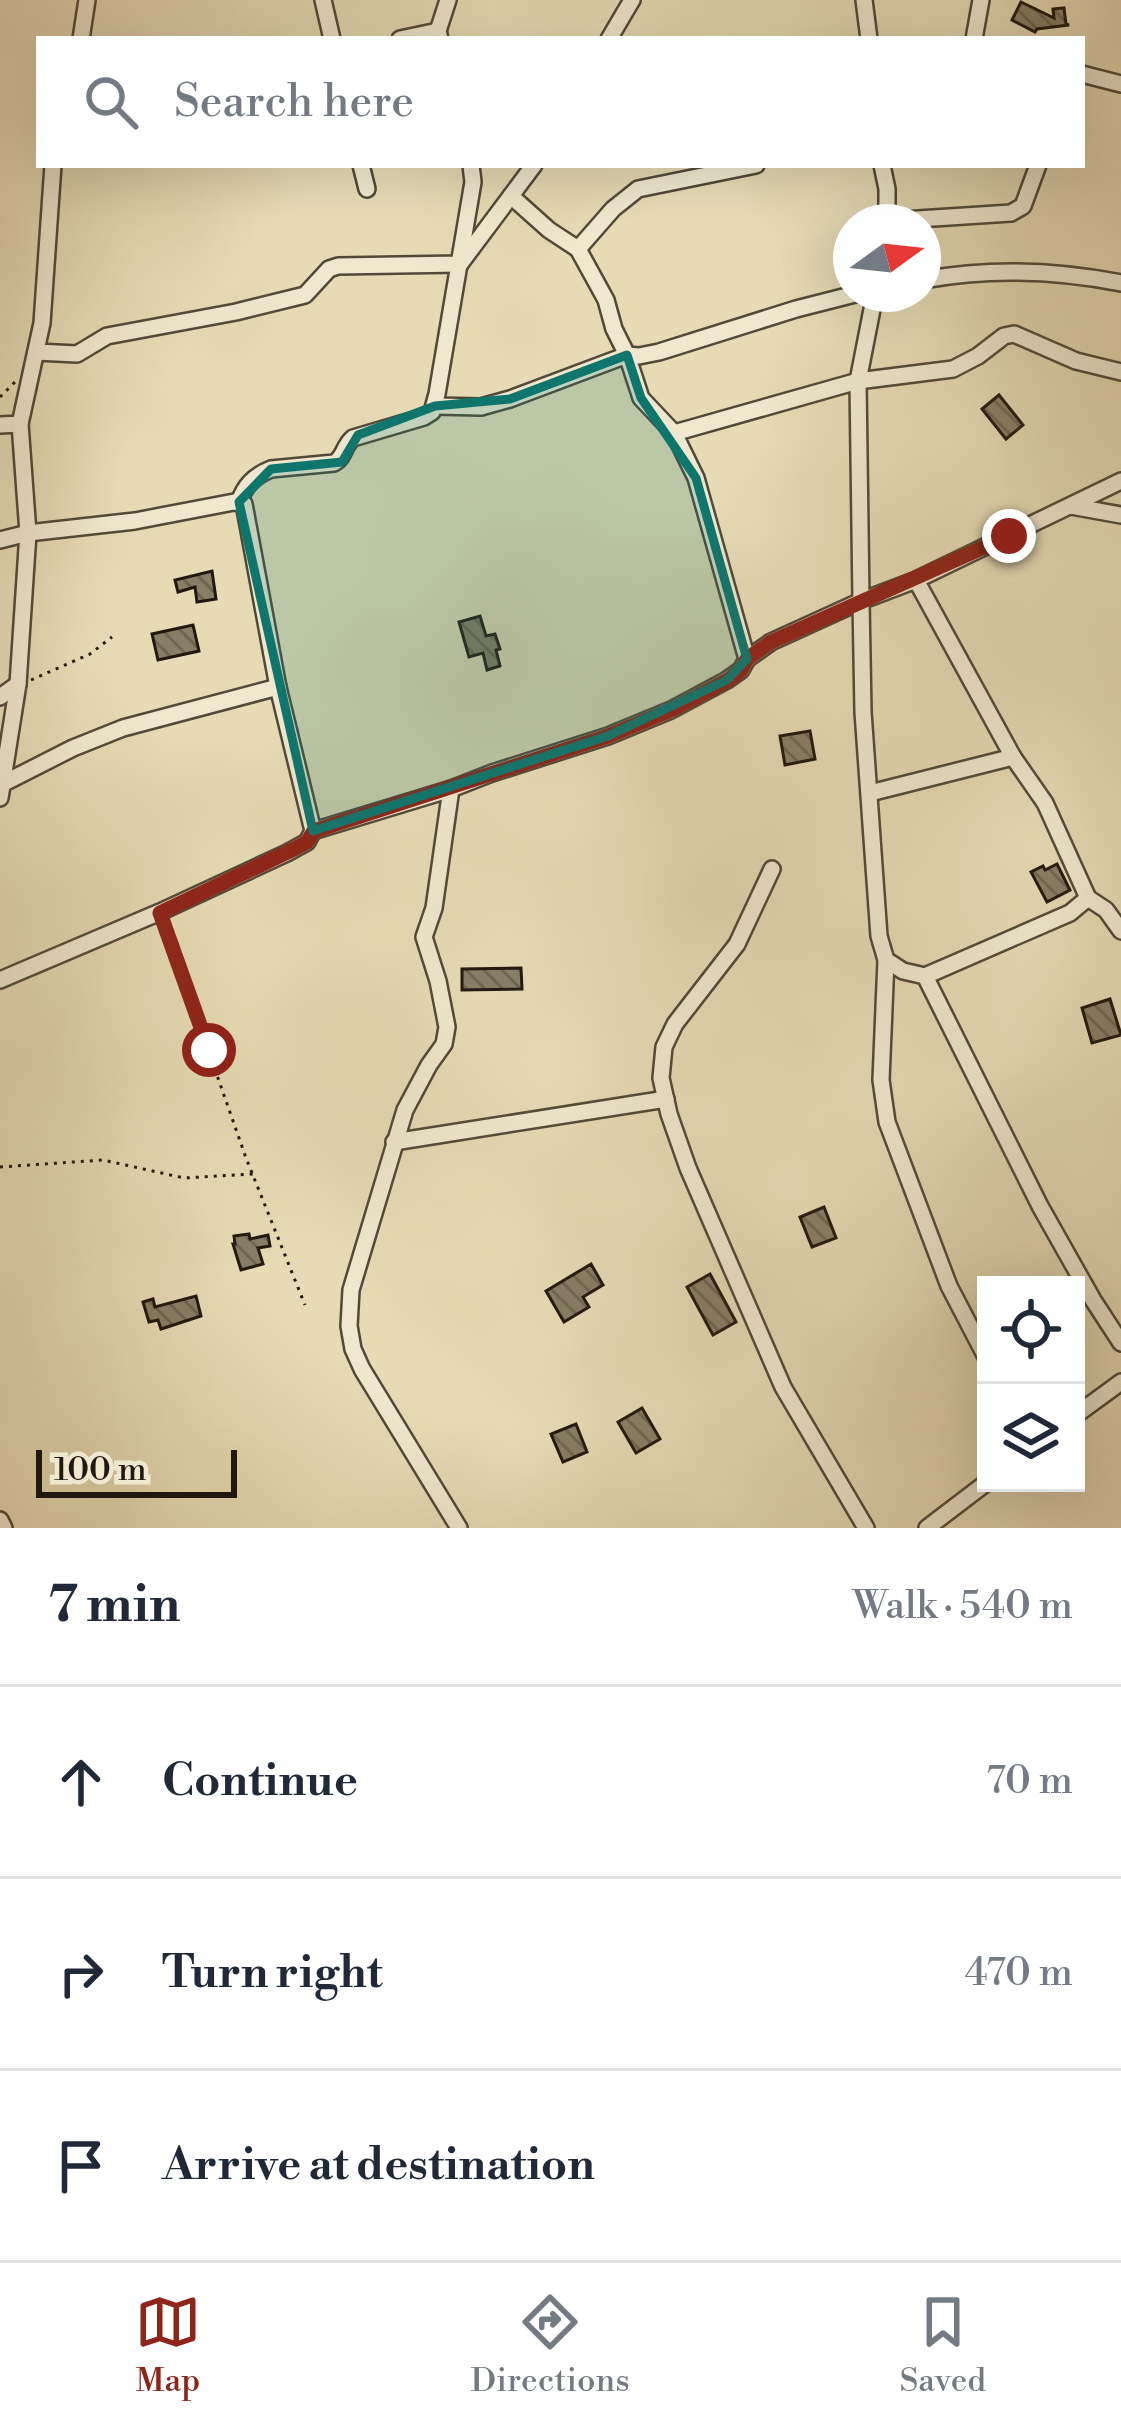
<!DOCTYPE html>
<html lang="en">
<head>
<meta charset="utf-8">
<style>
	body { margin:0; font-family:"Libre Bodoni",serif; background:#f6f6f7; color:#1f2937 }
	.controls { position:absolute; right:36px; bottom:36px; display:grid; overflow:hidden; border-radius:0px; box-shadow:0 12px 48px #0002 }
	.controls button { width:108px; height:108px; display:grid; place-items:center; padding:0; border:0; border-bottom:3px solid #e0e1e3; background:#fff; color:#1f2937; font:60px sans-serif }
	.compass { position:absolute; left:833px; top:204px; width:108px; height:108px; border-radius:50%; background:#fff; box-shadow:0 12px 48px #0002; rotate:75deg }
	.scale { position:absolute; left:36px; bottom:30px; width:201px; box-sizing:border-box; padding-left:12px; border:6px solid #211910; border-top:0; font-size:33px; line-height:42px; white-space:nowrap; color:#211910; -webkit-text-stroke:9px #efe8cf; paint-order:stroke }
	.stop { position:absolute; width:36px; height:36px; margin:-27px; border:9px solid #8f2418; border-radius:50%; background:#fff }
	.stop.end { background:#8f2418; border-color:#fff; box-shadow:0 3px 12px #0008 }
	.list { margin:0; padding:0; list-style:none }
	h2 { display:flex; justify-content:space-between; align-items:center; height:156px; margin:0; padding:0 48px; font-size:51px }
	h2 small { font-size:39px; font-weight:400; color:#747a83 }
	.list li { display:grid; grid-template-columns:78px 1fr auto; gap:36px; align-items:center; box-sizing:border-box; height:192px; padding:0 48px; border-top:3px solid #e0e1e3 }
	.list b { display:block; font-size:45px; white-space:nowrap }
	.list em { font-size:39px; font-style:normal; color:#747a83 }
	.icon { flex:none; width:66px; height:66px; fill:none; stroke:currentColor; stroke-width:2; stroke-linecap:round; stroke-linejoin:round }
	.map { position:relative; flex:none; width:1121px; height:1528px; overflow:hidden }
	.search { position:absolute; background:#fff; box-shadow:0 12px 48px #0002; left:36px; right:36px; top:36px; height:132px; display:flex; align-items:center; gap:30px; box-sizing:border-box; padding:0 42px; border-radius:0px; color:#747a83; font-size:45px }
	.sheet { height:732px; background:#fff }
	nav { display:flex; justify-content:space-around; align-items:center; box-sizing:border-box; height:168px; border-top:3px solid #e0e1e3; background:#fff; font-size:33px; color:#747a83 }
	nav a { display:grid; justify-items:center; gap:6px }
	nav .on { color:#8f2418 }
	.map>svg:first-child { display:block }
	.building { fill:url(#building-back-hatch); stroke:#211910; stroke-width:3 }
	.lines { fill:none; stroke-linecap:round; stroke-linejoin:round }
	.minor-casing { stroke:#524a39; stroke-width:20 }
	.path { stroke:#211910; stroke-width:3; stroke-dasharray:3 6; stroke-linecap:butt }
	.minor { stroke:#efe8cf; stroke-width:15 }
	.route { stroke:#8f2418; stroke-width:15 }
	.marked { fill:#0f766e; fill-opacity:0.2; stroke:#0f766e; stroke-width:9; stroke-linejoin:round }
</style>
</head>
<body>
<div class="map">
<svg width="1121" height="1528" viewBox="0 0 1121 1528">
	<defs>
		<pattern id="building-back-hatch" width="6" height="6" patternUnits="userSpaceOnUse" patternTransform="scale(3)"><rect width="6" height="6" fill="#877e66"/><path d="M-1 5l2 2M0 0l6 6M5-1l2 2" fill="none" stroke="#6e6653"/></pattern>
	</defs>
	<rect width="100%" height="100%" fill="#e6dbb5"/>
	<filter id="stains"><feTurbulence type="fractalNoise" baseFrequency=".00167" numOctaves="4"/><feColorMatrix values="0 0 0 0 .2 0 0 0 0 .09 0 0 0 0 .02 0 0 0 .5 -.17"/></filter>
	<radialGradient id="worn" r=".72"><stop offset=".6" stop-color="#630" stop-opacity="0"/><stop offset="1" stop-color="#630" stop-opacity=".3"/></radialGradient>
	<g class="building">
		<polygon points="1021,2 1054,18 1053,9 1064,8 1066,24 1069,25 1037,29 1035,32 1012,20"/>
		<polygon points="999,395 1023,425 1006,439 982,409"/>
		<polygon points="212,571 216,599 197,602 195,587 178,592 175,580"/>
		<polygon points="480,616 486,636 495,634 500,649 496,650 500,666 487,670 483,653 469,657 459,622"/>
		<polygon points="193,625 199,651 158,660 152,634"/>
		<polygon points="810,731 815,759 785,765 780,736"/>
		<polygon points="1057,864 1070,890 1047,902 1031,872 1043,866 1045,870"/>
		<polygon points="521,968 522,989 462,990 462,969"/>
		<polygon points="1110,999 1121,1035 1092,1043 1082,1008"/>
		<polygon points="824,1207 836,1238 812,1247 800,1217"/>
		<polygon points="249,1234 250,1239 268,1235 270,1246 258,1248 263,1264 241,1270 233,1244 235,1244 234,1236"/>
		<polygon points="591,1264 603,1285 583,1297 589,1307 564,1322 546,1291"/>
		<polygon points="710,1274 736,1322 713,1335 687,1287"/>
		<polygon points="196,1296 201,1316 161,1329 158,1320 149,1322 143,1302 153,1299 155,1307"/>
		<polygon points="642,1408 660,1439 636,1453 618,1422"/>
		<polygon points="576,1424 587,1452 563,1462 551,1434"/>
	</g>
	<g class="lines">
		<defs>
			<g id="minor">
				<polyline points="323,0 332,39"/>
				<polyline points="864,0 869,39"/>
				<polyline points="438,31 448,0"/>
				<polyline points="81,39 87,0"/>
				<polyline points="400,39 438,31 440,39"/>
				<polyline points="609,39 632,0"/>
				<polyline points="974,39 981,0"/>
				<polyline points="1082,74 1121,84"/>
				<polyline points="361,165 367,189"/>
				<polyline points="882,165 887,189 887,222"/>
				<polyline points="511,196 549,230 578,249 613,209 638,189 756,165"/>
				<polyline points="887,221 1011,213 1023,206 1038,165"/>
				<polyline points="578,249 606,300 614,329 627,355 639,356 659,352 796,309 855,294"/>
				<path d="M923 280C988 268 1056 270 1121 283"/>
				<polyline points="36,352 77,354 107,336 236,312 305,295 329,269 338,266 460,264 534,165"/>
				<polyline points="435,406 481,407 510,399 627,355 641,398 674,433 696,478 747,659"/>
				<polyline points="0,425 20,424 42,323 53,165"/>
				<polyline points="674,433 858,381 953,369 978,356 1004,336 1014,334 1076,361 1121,372"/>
				<path d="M239 502C245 485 254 476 271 469L334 463C345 457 343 446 353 438L424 417 432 412 437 394 473 182 471 165"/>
				<polyline points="1071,506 1121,515"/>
				<polyline points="0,540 28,533 135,521 234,502 244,504 278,687 313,831 307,842 287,853 160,912 0,980"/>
				<polyline points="916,580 1013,757 1045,803 1088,898 1070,913 925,976 903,971 886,960 879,936 863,712 861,601 916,580 1121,481"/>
				<polyline points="0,697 18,684 28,533 20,424"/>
				<polyline points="4,783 73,748 123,728 278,687"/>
				<polyline points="451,789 434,908 424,937 438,981 447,1027 444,1044 429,1065 405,1110 351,1290 349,1326 353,1349 362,1369 459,1528"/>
				<polyline points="870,793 1013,757"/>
				<polyline points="0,798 18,684"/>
				<polyline points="313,831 451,789 492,773 608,736 671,710 727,680 741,670 747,659 771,642 861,601 858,381 875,294"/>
				<polyline points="772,869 737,944 675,1024 664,1047 661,1078 669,1114 688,1168 783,1387 866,1528"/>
				<polyline points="1088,898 1106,910 1121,931"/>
				<polyline points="886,960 881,1080 887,1122 949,1286 986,1357"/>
				<polyline points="925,976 1040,1206 1093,1300 1121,1343"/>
				<polyline points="394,1142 666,1099"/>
				<polyline points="1076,1415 1121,1382"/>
				<polyline points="0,1520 4,1528"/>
				<polyline points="927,1528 986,1483"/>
			</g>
		</defs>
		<use href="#minor" class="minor-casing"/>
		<g class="path">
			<polyline points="0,397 16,381"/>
			<polyline points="31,680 90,654 112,637"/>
			<polyline points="164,924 246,1158 305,1305"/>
			<polyline points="0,1167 103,1160 184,1178 253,1174"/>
		</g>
		<use href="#minor" class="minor"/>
	</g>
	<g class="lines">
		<polyline class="route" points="209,1050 160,913 296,848 307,842 314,831 608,736 671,710 728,680 741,670 747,659 771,642 1009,536"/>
	</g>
	<path class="marked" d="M627 355 641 398 696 478 747 659 727 680 608 736 313 831 239 502 271 469 342 462 358 435 435 406 510 399Z"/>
	<rect width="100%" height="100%" filter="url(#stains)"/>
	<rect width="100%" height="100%" fill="url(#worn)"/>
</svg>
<div class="controls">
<button><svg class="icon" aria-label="locate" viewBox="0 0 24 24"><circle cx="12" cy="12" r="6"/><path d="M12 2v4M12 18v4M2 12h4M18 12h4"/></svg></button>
<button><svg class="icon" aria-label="layers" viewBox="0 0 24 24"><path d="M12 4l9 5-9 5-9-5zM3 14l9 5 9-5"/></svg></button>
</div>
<svg class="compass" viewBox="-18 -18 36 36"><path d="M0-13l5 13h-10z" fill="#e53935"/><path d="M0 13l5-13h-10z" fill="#747a83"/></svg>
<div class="scale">100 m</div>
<div class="stop" style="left:209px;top:1050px"></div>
<div class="stop end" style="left:1009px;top:536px"></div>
<div class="search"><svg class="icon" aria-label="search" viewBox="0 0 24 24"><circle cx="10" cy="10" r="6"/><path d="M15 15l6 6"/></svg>Search here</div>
</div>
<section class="sheet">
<h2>7 min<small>Walk · 540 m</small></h2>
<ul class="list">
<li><svg class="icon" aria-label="ahead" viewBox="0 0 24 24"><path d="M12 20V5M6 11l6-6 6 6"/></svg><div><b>Continue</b></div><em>70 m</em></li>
<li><svg class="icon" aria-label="right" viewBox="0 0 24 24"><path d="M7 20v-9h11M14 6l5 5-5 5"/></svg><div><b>Turn right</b></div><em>470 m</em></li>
<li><svg class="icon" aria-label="arrive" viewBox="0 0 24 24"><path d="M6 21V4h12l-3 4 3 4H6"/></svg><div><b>Arrive at destination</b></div></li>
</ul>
</section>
<nav>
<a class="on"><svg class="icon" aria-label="map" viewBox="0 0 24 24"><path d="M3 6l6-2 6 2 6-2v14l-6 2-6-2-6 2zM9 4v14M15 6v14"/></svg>Map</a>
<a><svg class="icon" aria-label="directions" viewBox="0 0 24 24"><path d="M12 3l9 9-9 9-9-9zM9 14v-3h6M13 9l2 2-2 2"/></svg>Directions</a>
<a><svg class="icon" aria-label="saved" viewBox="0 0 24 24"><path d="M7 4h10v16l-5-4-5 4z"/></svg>Saved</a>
</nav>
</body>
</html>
